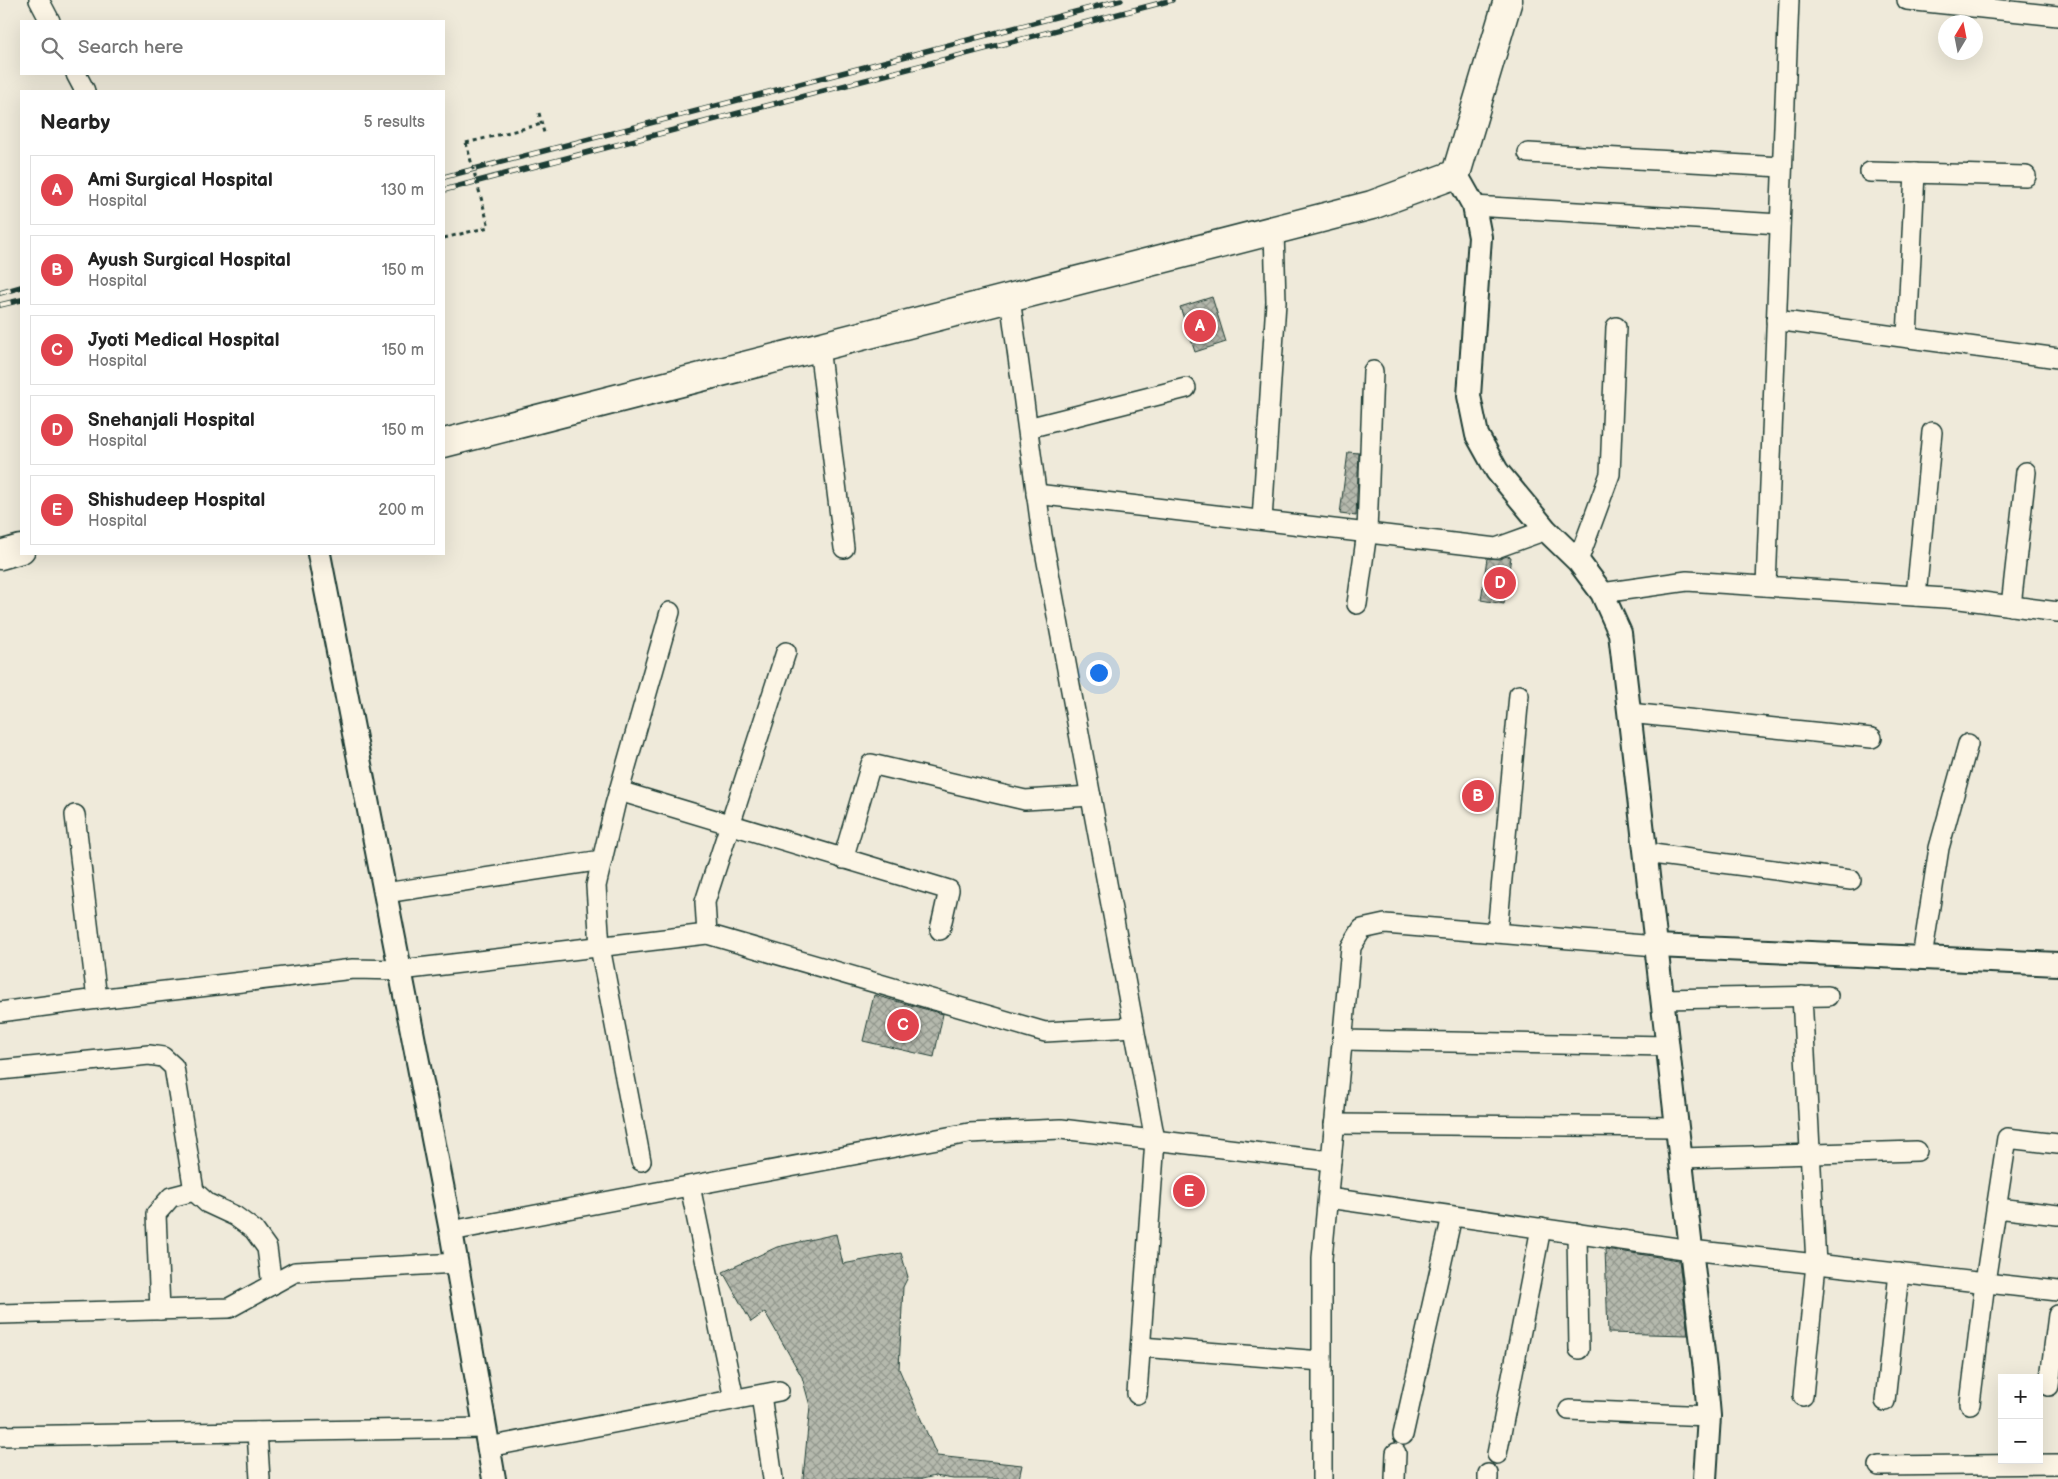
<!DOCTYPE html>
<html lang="en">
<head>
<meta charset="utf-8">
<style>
	body { margin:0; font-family:"Balsamiq Sans",sans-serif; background:#f6f6f6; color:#222 }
	.controls { position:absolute; right:15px; bottom:15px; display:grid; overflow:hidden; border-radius:0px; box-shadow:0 5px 20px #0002 }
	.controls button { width:45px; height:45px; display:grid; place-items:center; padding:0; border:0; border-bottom:1px solid #e0e0e0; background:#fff; color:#222; font:25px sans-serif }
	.compass { position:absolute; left:1938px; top:15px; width:45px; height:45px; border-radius:50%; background:#fff; box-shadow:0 5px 20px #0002; rotate:10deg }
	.you { position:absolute; left:1098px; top:672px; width:18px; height:18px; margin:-12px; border:4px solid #fff; border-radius:50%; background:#1a73e8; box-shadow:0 0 0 8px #1a73e833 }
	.badge { display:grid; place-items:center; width:32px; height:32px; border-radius:50%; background:#1f3d34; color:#fff; font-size:16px; font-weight:700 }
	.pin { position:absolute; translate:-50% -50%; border:2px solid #fff; box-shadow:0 1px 5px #0006 }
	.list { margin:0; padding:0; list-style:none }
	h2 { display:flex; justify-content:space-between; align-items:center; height:65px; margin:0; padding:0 20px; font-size:21px }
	h2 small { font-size:16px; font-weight:400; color:#767676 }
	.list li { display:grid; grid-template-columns:32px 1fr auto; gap:15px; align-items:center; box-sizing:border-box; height:70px; margin:0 10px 10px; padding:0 10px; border:1px solid #e0e0e0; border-radius:0px }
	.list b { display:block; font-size:19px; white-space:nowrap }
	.list p { margin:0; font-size:16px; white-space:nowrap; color:#767676 }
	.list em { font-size:16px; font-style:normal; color:#767676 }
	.icon { flex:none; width:28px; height:28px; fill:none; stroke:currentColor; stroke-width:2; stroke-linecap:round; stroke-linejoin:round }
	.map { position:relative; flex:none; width:2058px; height:1479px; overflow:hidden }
	.search { position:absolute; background:#fff; box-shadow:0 5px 20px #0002; left:20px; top:20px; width:425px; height:55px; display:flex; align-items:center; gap:12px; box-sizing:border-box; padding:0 18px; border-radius:0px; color:#767676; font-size:19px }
	.panel { position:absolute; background:#fff; box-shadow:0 5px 20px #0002; left:20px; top:90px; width:425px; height:465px; border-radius:0px }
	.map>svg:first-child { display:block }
	.building { fill:url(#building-cross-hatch); stroke:#1f3d34 }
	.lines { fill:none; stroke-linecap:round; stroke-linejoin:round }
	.minor-casing { stroke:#1f3d34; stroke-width:22 }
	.tertiary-casing { stroke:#1f3d34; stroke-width:26 }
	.primary-casing { stroke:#1f3d34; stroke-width:31 }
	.path { stroke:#1f3d34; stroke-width:3; stroke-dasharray:4 4; stroke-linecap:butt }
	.minor { stroke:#fcf5e5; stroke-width:19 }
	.tertiary { stroke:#fcf5e5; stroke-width:22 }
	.primary { stroke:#fcf5e5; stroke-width:28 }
	.rail-casing { stroke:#1f3d34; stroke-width:5.5 }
	.rail { stroke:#fcf5e5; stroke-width:4; stroke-dasharray:11; stroke-linecap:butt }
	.path-bridge { stroke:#1f3d34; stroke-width:3; stroke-dasharray:4 4; stroke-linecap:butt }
</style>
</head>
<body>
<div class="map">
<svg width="2058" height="1479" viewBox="0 0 2058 1479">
	<defs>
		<pattern id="building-cross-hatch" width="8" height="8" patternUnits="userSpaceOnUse" patternTransform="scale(1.25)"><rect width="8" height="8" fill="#b5b9ad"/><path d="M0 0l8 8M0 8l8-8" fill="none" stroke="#93988e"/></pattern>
	</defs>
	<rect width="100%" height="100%" fill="#efeada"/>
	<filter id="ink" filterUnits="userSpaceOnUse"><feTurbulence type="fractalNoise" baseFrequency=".02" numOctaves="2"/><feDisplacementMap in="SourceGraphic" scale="10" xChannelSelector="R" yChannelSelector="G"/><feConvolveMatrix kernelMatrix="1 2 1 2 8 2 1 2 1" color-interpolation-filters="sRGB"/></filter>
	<g filter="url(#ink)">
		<g class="building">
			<polygon points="1212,297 1226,342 1195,352 1180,307"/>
			<polygon points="1348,452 1359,453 1356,516 1340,514"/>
			<polygon points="1507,556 1511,557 1504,604 1481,600 1487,558 1499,559"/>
			<polygon points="874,995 943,1014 934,1057 863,1041"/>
			<polygon points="836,1234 843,1264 901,1253 908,1277 903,1287 899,1369 937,1456 1022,1465 1019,1479 953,1479 935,1476 922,1479 803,1479 810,1406 802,1377 765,1312 751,1322 723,1272 777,1247"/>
			<polygon points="1605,1249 1679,1260 1688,1335 1608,1333"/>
		</g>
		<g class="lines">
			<defs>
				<g id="minor">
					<polyline points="39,0 50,21"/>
					<polyline points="1907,0 2058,16"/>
					<polyline points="76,74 85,91"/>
					<polyline points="1528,153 1782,167"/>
					<polyline points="1870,172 2026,176"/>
					<polyline points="1474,206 1780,224"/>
					<polyline points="1010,298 1042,535 1155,1140 1137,1394"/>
					<polyline points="1776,320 2058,358"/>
					<polyline points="1907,337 1915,173"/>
					<polyline points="819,347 844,548"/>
					<polyline points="1028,428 1186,388"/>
					<polyline points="1036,494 1496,548 1546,530"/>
					<polyline points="1262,520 1276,302 1274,230"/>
					<polyline points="1578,561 1610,474 1616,327"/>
					<polyline points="1766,586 1789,0"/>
					<polyline points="1602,593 1687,581 1960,599 2058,612"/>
					<polyline points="1916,596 1932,432"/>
					<polyline points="1357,604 1367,532 1373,371"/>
					<polyline points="2011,606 2026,472"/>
					<polyline points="1629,713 1872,738"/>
					<polyline points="619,791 949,890 940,930"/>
					<polyline points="75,815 97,999"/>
					<polyline points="1645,853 1851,880"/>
					<polyline points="843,859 871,764 1025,800 1091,796"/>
					<polyline points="385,893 602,860"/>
					<polyline points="1497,933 1519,695"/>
					<polyline points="707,934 705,902 786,652"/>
					<polyline points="1922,958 1939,848 1968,744"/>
					<polyline points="1802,996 1816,1264 1803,1396"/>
					<polyline points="1662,999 1828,996"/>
					<polyline points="0,1012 97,999 353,969 401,970 707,934 1045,1032 1134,1027"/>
					<polyline points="1342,1040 1668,1046"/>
					<polyline points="0,1070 149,1055 163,1057 174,1067 194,1191 207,1203 235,1216 254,1230 267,1248 272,1285"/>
					<polyline points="1334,1124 1677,1127"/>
					<polyline points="1681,1158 1917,1151"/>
					<polyline points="641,1161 600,947 596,886 615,805 670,612"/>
					<polyline points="690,1186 734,1399"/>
					<polyline points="1328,1198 1691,1250 2058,1291"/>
					<polyline points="1997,1208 2058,1215"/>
					<polyline points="451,1231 969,1133 1061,1129 1331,1161"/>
					<polyline points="1577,1233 1579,1349"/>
					<polyline points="160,1310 156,1214 171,1197 194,1191"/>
					<polyline points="0,1314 229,1308 295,1272 457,1263"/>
					<polyline points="1141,1347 1322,1361"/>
					<polyline points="2049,1386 2058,1315"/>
					<polyline points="761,1395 773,1479"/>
					<polyline points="1885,1401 1899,1273"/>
					<polyline points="1970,1404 1985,1282 2007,1138 2058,1144"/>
					<polyline points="1569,1410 1709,1416"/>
					<polyline points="257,1432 260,1479"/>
					<polyline points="1403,1435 1452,1216"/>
					<polyline points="0,1436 485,1428"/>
					<polyline points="488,1447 779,1391"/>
					<polyline points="1497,1454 1541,1228"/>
					<polyline points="1879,1466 2058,1464"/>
					<polyline points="1322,1479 1322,1258 1351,947 1362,929 1385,924 1656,946"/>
					<polyline points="1395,1479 1396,1453"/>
					<polyline points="1488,1479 1488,1474"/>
				</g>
				<g id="tertiary">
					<polyline points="1456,174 1474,206 1480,237 1469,396 1477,435 1497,471 1546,530 1578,561 1602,593 1620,633 1705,1370 1709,1416 1705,1479"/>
					<polyline points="319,554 451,1231 494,1479"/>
					<polyline points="1656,946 2058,964"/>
				</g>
				<g id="primary">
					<polyline points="444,443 1372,205 1456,174 1508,0"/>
					<polyline points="0,555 21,549"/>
				</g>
			</defs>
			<use href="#minor" class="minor-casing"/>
			<use href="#tertiary" class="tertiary-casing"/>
			<use href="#primary" class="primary-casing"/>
			<g class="path">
				<polyline points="539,113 544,133"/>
				<polyline points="466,143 542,124"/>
				<polyline points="444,238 489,227"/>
			</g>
			<use href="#minor" class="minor"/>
			<use href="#tertiary" class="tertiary"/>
			<use href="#primary" class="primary"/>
			<defs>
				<g id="rail">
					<polyline points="444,177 1121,0"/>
					<polyline points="444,190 1172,0"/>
					<polyline points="0,293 21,287"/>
					<polyline points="0,305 21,300"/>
				</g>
			</defs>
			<use href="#rail" class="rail-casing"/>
			<use href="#rail" class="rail"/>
			<polyline class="path-bridge" points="466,143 489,227"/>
		</g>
	</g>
</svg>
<div class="controls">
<button>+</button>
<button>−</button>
</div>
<svg class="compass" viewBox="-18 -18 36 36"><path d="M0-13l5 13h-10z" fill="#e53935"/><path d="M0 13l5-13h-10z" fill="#767676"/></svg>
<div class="you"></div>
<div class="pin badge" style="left:1200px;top:326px;background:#e0444e">A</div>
<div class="pin badge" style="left:1478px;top:796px;background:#e0444e">B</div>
<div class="pin badge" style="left:903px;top:1025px;background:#e0444e">C</div>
<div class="pin badge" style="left:1500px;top:583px;background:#e0444e">D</div>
<div class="pin badge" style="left:1189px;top:1191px;background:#e0444e">E</div>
<div class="search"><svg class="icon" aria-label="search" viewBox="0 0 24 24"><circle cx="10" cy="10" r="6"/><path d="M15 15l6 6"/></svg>Search here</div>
<section class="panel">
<h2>Nearby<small>5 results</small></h2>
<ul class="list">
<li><span class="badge" style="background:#e0444e">A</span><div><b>Ami Surgical Hospital</b><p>Hospital</p></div><em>130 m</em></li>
<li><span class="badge" style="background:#e0444e">B</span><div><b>Ayush Surgical Hospital</b><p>Hospital</p></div><em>150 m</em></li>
<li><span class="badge" style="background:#e0444e">C</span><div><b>Jyoti Medical Hospital</b><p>Hospital</p></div><em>150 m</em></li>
<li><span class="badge" style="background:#e0444e">D</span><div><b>Snehanjali Hospital</b><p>Hospital</p></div><em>150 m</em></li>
<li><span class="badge" style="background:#e0444e">E</span><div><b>Shishudeep Hospital</b><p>Hospital</p></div><em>200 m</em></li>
</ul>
</section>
</div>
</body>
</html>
